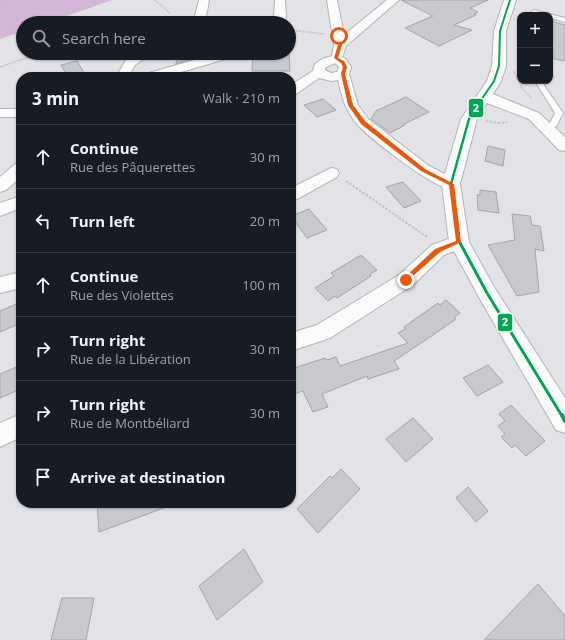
<!DOCTYPE html>
<html lang="en">
<head>
<meta charset="utf-8">
<style>
	body { margin:0; font-family:"Open Sans",sans-serif; background:#20242c; color:#f1f3f6 }
	.controls { position:absolute; right:12px; top:12px; display:grid; overflow:hidden; border-radius:8px; box-shadow:0 1px 3px #0004 }
	.controls button { width:36px; height:36px; display:grid; place-items:center; padding:0; border:0; border-bottom:1px solid #363941; background:#171b24; color:#f1f3f6; font:20px sans-serif }
	.stop { position:absolute; width:12px; height:12px; margin:-9px; border:3px solid #ea580c; border-radius:50%; background:#fff }
	.stop.end { background:#ea580c; border-color:#fff; box-shadow:0 1px 4px #0008 }
	.list { margin:0; padding:0; list-style:none }
	h2 { display:flex; justify-content:space-between; align-items:center; height:52px; margin:0; padding:0 16px; font-size:17px }
	h2 small { font-size:13px; font-weight:400; color:#9ea1a6 }
	.list li { display:grid; grid-template-columns:26px 1fr auto; gap:12px; align-items:center; box-sizing:border-box; height:64px; padding:0 16px; border-top:1px solid #363941 }
	.list b { display:block; font-size:15px; white-space:nowrap }
	.list p { margin:0; font-size:13px; white-space:nowrap; color:#9ea1a6 }
	.list em { font-size:13px; font-style:normal; color:#9ea1a6 }
	.icon { flex:none; width:22px; height:22px; fill:none; stroke:currentColor; stroke-width:2; stroke-linecap:round; stroke-linejoin:round }
	.map { position:relative; flex:none; width:565px; height:640px; overflow:hidden }
	.search { position:absolute; background:#171b24; box-shadow:0 1px 3px #0004; left:16px; top:16px; width:280px; height:44px; display:flex; align-items:center; gap:10px; box-sizing:border-box; padding:0 14px; border-radius:22px; color:#9ea1a6; font-size:15px }
	.panel { position:absolute; background:#171b24; box-shadow:0 1px 3px #0004; left:16px; top:72px; width:280px; height:436px; border-radius:16px }
	.map>svg:first-child { display:block }
	.forest { fill:#d4b6d8 }
	.building { fill:#c9cacd; stroke:#a4a5a8 }
	.lines { fill:none; stroke-linecap:round; stroke-linejoin:round }
	.lane-casing { stroke:#b4b4b7; stroke-width:2 }
	.street-casing { stroke:#b4b4b7; stroke-width:2 }
	.secondary-casing { stroke:#b4b4b7; stroke-width:2 }
	.path-far1 { stroke:#c3c3c5; stroke-width:1.5; stroke-dasharray:2 1; stroke-linecap:butt }
	.path { stroke:#c3c3c5; stroke-width:2; stroke-dasharray:2.5 1.5; stroke-linecap:butt }
	.lane { fill:#fbfbfb; fill-rule:evenodd }
	.street { fill:#fbfbfb; fill-rule:evenodd }
	.secondary { fill:#fbfbfb; fill-rule:evenodd }
	.bus-1-far3-casing { stroke:#fff; stroke-width:4 }
	.bus-1-far2-casing { stroke:#fff; stroke-width:5 }
	.bus-1-far1-casing { stroke:#fff; stroke-width:6 }
	.bus-1-casing { stroke:#fff; stroke-width:7 }
	.bus-1-far3 { stroke:#00a651; stroke-width:2 }
	.bus-1-far2 { stroke:#00a651; stroke-width:2.5 }
	.bus-1-far1 { stroke:#00a651; stroke-width:3 }
	.bus-1 { stroke:#00a651; stroke-width:4 }
	.route { fill:#ea580c }
	.line-badge { stroke:#fff; stroke-width:1.5 }
	.badge-label { font-size:11px; text-anchor:middle; font-weight:bold; fill:#fff }
</style>
</head>
<body>
<div class="map">
<svg width="565" height="640" viewBox="0 0 565 640">
	<rect width="100%" height="100%" fill="#e3e3e7"/>
	<polygon class="forest" points="0,0 112,0 47,23 23,23 23,31 0,39"/>
	<g class="building">
		<polygon points="401,0 488,0 470,8 478,12 474,14 476,15 454,25 472,30 439,46 405,28 433,16"/>
		<polygon points="550,21 565,25 565,61 550,58"/>
		<polygon points="178,53 194,53 193,59 176,64"/>
		<polygon points="253,53 289,53 290,71 252,71"/>
		<polygon points="77,61 85,74 68,77 61,65"/>
		<polygon points="406,97 429,112 404,124 405,125 390,133 371,119 376,111"/>
		<polygon points="323,99 336,110 317,117 304,105"/>
		<polygon points="488,146 505,150 503,166 485,161"/>
		<polygon points="403,182 421,201 404,208 386,187"/>
		<polygon points="480,190 496,192 499,213 478,210 477,195 480,195"/>
		<polygon points="309,209 327,230 307,238 291,216"/>
		<polygon points="512,214 530,216 532,225 540,226 544,251 535,249 539,292 517,296 488,245 515,240"/>
		<polygon points="361,255 377,270 370,274 371,276 337,298 335,296 328,301 315,288 334,276 331,273"/>
		<polygon points="446,300 460,313 454,317 456,319 433,335 394,361 399,369 368,379 367,376 322,394 328,407 313,412 303,391 291,395 291,369 325,358 327,360 336,357 340,366 408,343 398,333 405,329 404,327 438,303 440,305"/>
		<polygon points="21,302 21,323 0,332 0,311"/>
		<polygon points="21,365 21,389 0,398 0,374"/>
		<polygon points="488,365 503,382 477,396 463,378"/>
		<polygon points="511,405 545,441 526,456 515,445 512,448 501,437 505,434 498,426 505,421 499,414"/>
		<polygon points="413,418 433,439 406,462 386,439"/>
		<polygon points="341,469 360,489 318,533 297,509 330,476 332,478"/>
		<polygon points="468,487 488,511 476,522 456,498"/>
		<polygon points="97,503 172,503 172,505 99,532"/>
		<polygon points="244,549 263,582 217,620 199,586"/>
		<polygon points="538,584 565,616 565,640 484,640"/>
		<polygon points="62,598 94,598 86,640 51,640"/>
	</g>
	<g class="lines">
		<defs>
			<g id="lane">
				<polygon points="534,10 565,18 565,22 550,18 550,15 532,13 531,12"/>
				<polygon points="535,81 541,81 563,113 556,127 550,127 549,125 555,113"/>
			</g>
			<g id="street">
				<polygon points="199,0 209,0 205,23 193,23"/>
				<polygon points="275,0 285,0 286,16 284,23 272,23 274,16"/>
				<path d="M327 0H337L344 35 387 0H399L346 46 342 57 346 59 351 67 349 74 358 105 368 119 429 166 457 180 459 184 457 188C456 188 451 189 451 189 435 189 369 138 357 124 345 110 342 97 338 80L331 81 319 78 296 94 291 95V85L313 71 315 64 322 59 332 56 334 45ZM335 63 339 67 337 72 331 73 325 70V68Z"/>
				<polygon points="138,53 153,53 135,65 128,77 116,77 126,60"/>
				<polygon points="219,53 238,53 236,56 164,77 144,77 145,74"/>
				<rect x="0" y="109" width="21" height="8"/>
				<polygon points="21,163 21,177 6,190 0,192 0,177 15,164"/>
				<polygon points="331,168 337,169 339,173 337,177 297,199 291,201 291,188"/>
				<polygon points="21,196 21,208 0,216 0,203"/>
				<polygon points="459,235 465,237 468,242 465,247 444,255 413,285 330,338 291,351 291,333 317,325 399,275 432,245"/>
				<polygon points="21,272 21,288 0,293 0,277"/>
				<polygon points="21,414 21,437 0,447 0,423"/>
			</g>
			<polygon id="secondary" points="504,0 516,0 506,31 506,66 501,81 493,94 539,113 565,137 565,151 559,150 529,119 487,103 477,119 460,184 469,242 494,287 565,398 565,433 556,430 480,299 449,242 442,184 461,119 487,81 492,66 494,31"/>
		</defs>
		<use href="#lane" class="lane-casing"/>
		<use href="#street" class="street-casing"/>
		<use href="#secondary" class="secondary-casing"/>
		<g class="path-far1">
			<polyline points="155,0 171,14"/>
			<polyline points="0,7 13,0"/>
			<polyline points="290,30 324,34"/>
			<polyline points="0,67 35,55 47,53"/>
			<polyline points="514,71 522,88 532,99"/>
		</g>
		<g class="path">
			<polyline points="486,121 499,123 507,122"/>
			<polyline points="346,181 427,237"/>
		</g>
		<use href="#lane" class="lane"/>
		<use href="#street" class="street"/>
		<use href="#secondary" class="secondary"/>
		<defs>
			<polyline id="bus-1-far3" points="477,106 494,81 499,66 500,31 510,0"/>
			<polyline id="bus-1-far2" points="459,242 451,184 469,119 478,105"/>
			<polyline id="bus-1-far1" points="459,241 487,293 562,416"/>
			<polyline id="bus-1" points="562,415 565,421"/>
		</defs>
		<use href="#bus-1-far3" class="bus-1-far3-casing"/>
		<use href="#bus-1-far2" class="bus-1-far2-casing"/>
		<use href="#bus-1-far1" class="bus-1-far1-casing"/>
		<use href="#bus-1" class="bus-1-casing"/>
		<use href="#bus-1-far3" class="bus-1-far3"/>
		<use href="#bus-1-far2" class="bus-1-far2"/>
		<use href="#bus-1-far1" class="bus-1-far1"/>
		<use href="#bus-1" class="bus-1"/>
	</g>
	<polygon class="route" points="339,35 341,36 342,45 338,58 344,61 347,67 345,74 353,105 365,121 425,169 454,184 461,242 440,252 406,282 404,282 404,278 435,249 456,241 449,185 421,171 361,124 348,105 341,74 343,67 341,63 334,58 338,45 337,36"/>
	<g class="line-badge">
		<rect x="468" y="98" width="16" height="20" rx="4" fill="#00a651"/>
		<rect x="497" y="313" width="16" height="19" rx="4" fill="#00a651"/>
	</g>
	<g class="badge-label">
		<text x="476" y="112">2</text>
		<text x="505" y="326">2</text>
	</g>
</svg>
<div class="controls">
<button>+</button>
<button>−</button>
</div>
<div class="stop" style="left:339px;top:36px"></div>
<div class="stop end" style="left:406px;top:280px"></div>
<div class="search"><svg class="icon" aria-label="search" viewBox="0 0 24 24"><circle cx="10" cy="10" r="6"/><path d="M15 15l6 6"/></svg>Search here</div>
<section class="panel">
<h2>3 min<small>Walk · 210 m</small></h2>
<ul class="list">
<li><svg class="icon" aria-label="ahead" viewBox="0 0 24 24"><path d="M12 20V5M6 11l6-6 6 6"/></svg><div><b>Continue</b><p>Rue des Pâquerettes</p></div><em>30 m</em></li>
<li><svg class="icon" aria-label="left" viewBox="0 0 24 24"><path d="M17 20v-9H6M10 6l-5 5 5 5"/></svg><div><b>Turn left</b></div><em>20 m</em></li>
<li><svg class="icon" aria-label="ahead" viewBox="0 0 24 24"><path d="M12 20V5M6 11l6-6 6 6"/></svg><div><b>Continue</b><p>Rue des Violettes</p></div><em>100 m</em></li>
<li><svg class="icon" aria-label="right" viewBox="0 0 24 24"><path d="M7 20v-9h11M14 6l5 5-5 5"/></svg><div><b>Turn right</b><p>Rue de la Libération</p></div><em>30 m</em></li>
<li><svg class="icon" aria-label="right" viewBox="0 0 24 24"><path d="M7 20v-9h11M14 6l5 5-5 5"/></svg><div><b>Turn right</b><p>Rue de Montbéliard</p></div><em>30 m</em></li>
<li><svg class="icon" aria-label="arrive" viewBox="0 0 24 24"><path d="M6 21V4h12l-3 4 3 4H6"/></svg><div><b>Arrive at destination</b></div></li>
</ul>
</section>
</div>
</body>
</html>
